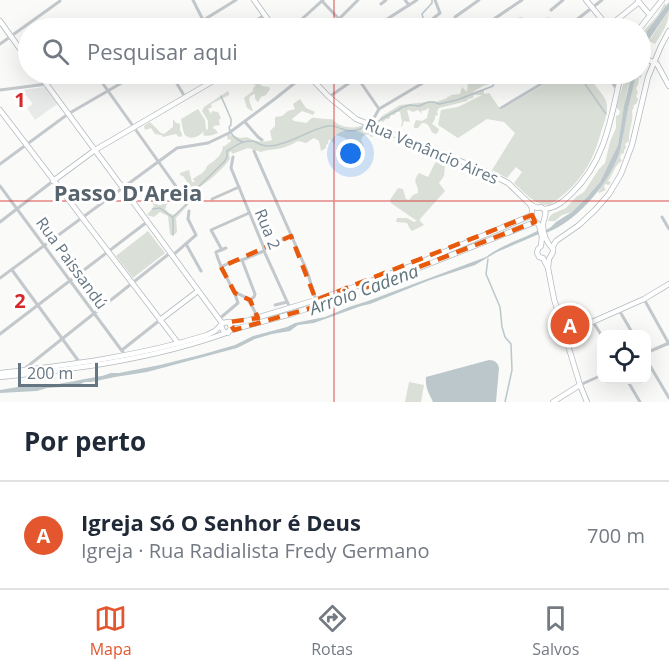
<!DOCTYPE html>
<html lang="pt">
<head>
<meta charset="utf-8">
<style>
	body { margin:0; font-family:"Open Sans",sans-serif; background:#f2f2f3; color:#1f2937 }
	.controls { position:absolute; right:18px; bottom:18px; display:grid; overflow:hidden; border-radius:12px; box-shadow:0 6px 24px #0002 }
	.controls button { width:54px; height:54px; display:grid; place-items:center; padding:0; border:0; border-bottom:2px solid #e0e1e3; background:#fff; color:#1f2937; font:30px sans-serif }
	.scale { position:absolute; left:18px; bottom:15px; width:80px; box-sizing:border-box; padding-left:6px; border:3px solid #657683; border-top:0; font-size:16px; line-height:21px; white-space:nowrap; color:#657683; -webkit-text-stroke:4px #fff; paint-order:stroke }
	.you { position:absolute; left:351px; top:154px; width:21px; height:21px; margin:-15px; border:4px solid #fff; border-radius:50%; background:#1a73e8; box-shadow:0 0 0 9px #1a73e833 }
	.badge { display:grid; place-items:center; width:39px; height:39px; border-radius:50%; background:#e4572e; color:#fff; font-size:20px; font-weight:700 }
	.pin { position:absolute; translate:-50% -50%; border:3px solid #fff; box-shadow:0 2px 6px #0006 }
	.list { margin:0; padding:0; list-style:none }
	h2 { display:flex; justify-content:space-between; align-items:center; height:78px; margin:0; padding:0 24px; font-size:26px }
	h2 small { font-size:20px; font-weight:400; color:#747a83 }
	.list li { display:grid; grid-template-columns:39px 1fr auto; gap:18px; align-items:center; box-sizing:border-box; height:108px; padding:0 24px; border-top:2px solid #e0e1e3 }
	.list b { display:block; font-size:22px; white-space:nowrap }
	.list p { margin:0; font-size:20px; white-space:nowrap; color:#747a83 }
	.list em { font-size:20px; font-style:normal; color:#747a83 }
	.icon { flex:none; width:33px; height:33px; fill:none; stroke:currentColor; stroke-width:2; stroke-linecap:round; stroke-linejoin:round }
	.map { position:relative; flex:none; width:669px; height:402px; overflow:hidden }
	.search { position:absolute; background:#fff; box-shadow:0 6px 24px #0002; left:18px; right:18px; top:18px; height:66px; display:flex; align-items:center; gap:15px; box-sizing:border-box; padding:0 21px; border-radius:33px; color:#747a83; font-size:22px }
	.sheet { height:186px; background:#fff }
	nav { display:flex; justify-content:space-around; align-items:center; box-sizing:border-box; height:84px; border-top:2px solid #e0e1e3; background:#fff; font-size:16px; color:#747a83 }
	nav a { display:grid; justify-items:center; gap:3px }
	nav .on { color:#e4572e }
	.map>svg:first-child { display:block }
	.built { fill:#e8e9e9 }
	.green { fill:#dadfd7 }
	.water { fill:#bbc7cb }
	.lines { fill:none; stroke-linecap:round; stroke-linejoin:round }
	.stream { stroke:#bbc7cb; stroke-width:1.5 }
	.secondary-casing { stroke:#b3babf; stroke-width:6 }
	.street { stroke:#c3c8cc; stroke-width:3 }
	.secondary { stroke:#fff; stroke-width:4.5 }
	.marked { fill:none; stroke:#e8590c; stroke-width:4.5; stroke-dasharray:12 8; stroke-linejoin:round }
	.grid { fill:none; stroke:#d62828; stroke-width:1.5; stroke-opacity:0.55 }
	.labels { text-anchor:middle; stroke-width:6; stroke-linejoin:round; paint-order:stroke }
	.street-label { font-size:16px; fill:#657683; stroke:#fff }
	.water-label { font-size:18px; font-style:italic; fill:#60757c; stroke:#fff }
	.district-label { font-size:22px; font-weight:bold; fill:#57646e; stroke:#fff }
	.grid-label { font-size:20px; text-anchor:middle; font-weight:bold; fill:#d62828; stroke:#fff; stroke-width:6; stroke-linejoin:round; paint-order:stroke }
</style>
</head>
<body>
<div class="map">
<svg width="669" height="402" viewBox="0 0 669 402">
	<rect width="100%" height="100%" fill="#fafaf8"/>
	<polygon class="built" points="45,87 57,104 35,120 27,108 33,104 22,90"/>
	<g class="green">
		<polygon points="665,3 666,6 647,31 646,38 641,47 641,34 657,16"/>
		<path d="M669 10C669 24 662 33 655 44L649 41Z"/>
		<path d="M520 17C529 19 540 22 548 17L551 20 548 22 547 28H520H526L519 23 518 18Z"/>
		<path d="M641 68 642 69 641 78 639 77 638 85 636 88 638 93 636 96 638 99 637 103 633 106 634 107 632 111C634 121 628 131 629 141L625 144 626 148 624 150V153L621 154 620 158 622 161C615 164 613 174 608 181L611 182 609 185 605 184 604 187 606 190 599 193 598 192 616 160 622 144 625 124 634 79 636 74H640Z"/>
		<polygon points="259,74 267,74 263,80 258,82 262,86 269,87 270,89 266,95 261,97 258,102 255,99 255,94 250,96 249,100 253,111 252,111 247,108 244,98 253,91 253,88 256,85 251,83 252,79 257,78"/>
		<path d="M483 74H491L493 75 496 74H504L495 82 483 86 471 93 484 89V94L489 93 501 110 562 74H586C591 80 603 94 606 101 609 110 605 120 602 129 592 165 581 183 550 205 534 205 525 193 514 183L522 172 516 167 507 178 492 170 515 133 504 122 487 119 458 138 438 125 441 110 458 107 482 95H474L473 98 468 99 467 101 439 108 437 112 438 115 435 116V119L432 124 439 129 438 132 436 134 433 133C429 129 430 123 422 123L418 128H414V125L416 120 422 121 427 118 429 109 428 108 426 110 421 111 422 114 418 110 413 112 409 110H407L410 121 408 122 404 121 402 127 401 126 402 122 400 112H397L394 115H391L389 119H386L383 122 381 121 380 118 382 116 400 105 426 102H436L447 98 448 96 450 97 451 95 460 94 462 87 467 92 468 82 474 81 476 84 479 77Z"/>
		<polygon points="626,74 632,74 626,96 618,145 600,182 588,196 572,212 562,215 555,221 548,221 549,218 552,214 566,208 576,197 584,192 599,169 605,163 610,142 616,128 616,116 619,115 620,111 617,108 617,105"/>
		<path d="M228 91 229 93V95L211 104 212 107 208 109 211 114 212 111 218 112 221 118 219 120 220 125 214 126 213 128 216 130 218 133C213 135 208 137 203 135L204 131C200 136 191 141 185 135 183 132 182 124 181 119L198 109 205 120 206 130 208 129V121L202 111 204 107Z"/>
		<path d="M300 99 306 108 315 112 313 115 302 111 292 119 294 121 306 123C308 122 310 119 312 118 313 117 327 120 332 119 338 127 354 130 363 125 368 127 375 131 375 136L371 137 368 134 363 136 361 140 364 146C361 149 358 152 353 151L345 138 336 135 335 137V144L329 139 328 144 326 145V148L321 151 319 141 314 138 306 143 298 141C294 143 291 145 288 146 279 150 269 149 261 152L248 148 232 154 231 151 229 153 230 159C219 174 203 185 188 195L187 197 189 200 188 205 176 218 177 232 173 236 170 234 168 216 160 212 154 217 147 215 154 206 151 198 150 185 153 184 157 193 164 189 167 192 170 191 164 197H156L153 199 158 205H161L166 202 167 204 165 209 169 213 174 215 185 204 181 197 182 191 186 190 190 186 183 176 180 175V173L189 170 192 182H195L193 179C198 175 205 173 207 166 215 160 222 156 223 146H225L231 141 230 139 228 140 227 138 228 134 240 138 247 137C256 142 262 143 272 140L270 131 275 126V117L282 116 288 111 295 109 293 104Z"/>
		<polygon points="173,119 176,123 180,124 180,130 182,134 182,136 179,137 176,134 163,137 161,135 155,134 151,128 145,130 144,126 150,122 161,133 164,134 173,127"/>
		<path d="M437 159 439 163 442 161V166H445L444 176 439 183 445 191 420 219V221L424 225 412 231 410 229 407 223 396 222 397 218H407L414 222 417 221 391 203 390 200 398 188 403 189 406 199 409 200 413 195 418 193C419 184 411 183 419 173L428 177Z"/>
		<polygon points="148,231 165,253 133,278 116,256"/>
		<polygon points="409,382 424,385 421,402 405,402"/>
	</g>
	<g class="water">
		<polygon points="669,2 669,10 650,38 641,63 641,47 646,38 647,31"/>
		<path d="M632 74H636C634 81 633 89 631 96 627 112 625 127 622 142 616 176 579 221 546 233V230L551 227 556 222 572 212 588 196 600 182 618 145 624 106Z"/>
		<path d="M539 230V234L497 252 475 265 430 280 370 304 361 306 314 323 298 325 290 331 272 334 255 339 237 348 147 372 115 377 91 382H85L76 386 47 388 37 391 0 393V390L24 386C44 389 81 379 102 376L111 373H119L160 365 204 354 235 345 253 336 287 327 295 323 325 317 349 307 368 301 486 257C502 244 521 240 539 230Z"/>
		<path d="M489 360C495 360 498 363 499 368L496 402H433C429 393 425 388 426 377Z"/>
	</g>
	<g class="lines">
		<g class="stream">
			<polyline points="429,28 425,25 422,14 432,3 432,0"/>
			<polyline points="440,28 445,25 450,28"/>
			<polyline points="497,28 512,24 520,26 522,21 525,23 527,21 536,27 541,28"/>
			<polyline points="545,28 548,28"/>
			<polyline points="578,74 606,114"/>
			<path d="M221 96 231 119V125L229 127C230 134 236 140 243 142"/>
			<polyline points="376,124 380,120 403,107 410,105 419,106 428,102 434,102 439,104 457,100 493,86 495,80 509,74"/>
			<polyline points="153,209 160,208 172,217"/>
			<path d="M173 235V217L188 203 190 195 224 162 227 157V151C235 146 243 140 253 141 256 142 259 144 262 145 267 147 275 146 280 144 297 140 311 129 328 126 335 125 336 127 342 129 349 132 357 131 364 127L369 128"/>
			<polyline points="488,259 486,274 500,307 502,327 505,337 511,344 512,370 505,402"/>
		</g>
		<defs>
			<g id="secondary">
				<polyline points="254,0 274,28"/>
				<polyline points="586,0 609,28"/>
				<polyline points="638,1 650,15"/>
				<polyline points="0,21 28,60"/>
				<polyline points="608,27 639,2"/>
				<polyline points="640,28 662,0"/>
				<polyline points="640,56 657,64 669,86"/>
				<path d="M39 74 222 323C220 328 224 333 228 333L231 328 229 322 222 323"/>
				<path d="M307 74 329 97 356 119 485 171 508 183 530 204 537 208 541 207 545 210C547 216 543 219 543 225 543 234 547 243 553 249"/>
				<polyline points="0,110 178,343"/>
				<polyline points="53,181 95,150 225,74"/>
				<polyline points="530,204 532,209 532,218 539,225 542,237 541,246 538,249 537,253 539,257 543,258 548,268 554,299 580,385 587,402"/>
				<path d="M544 209C556 208 564 201 572 193 606 160 611 117 621 74"/>
				<polyline points="548,268 549,259 553,252 553,246 556,241 579,225 596,209 609,194 621,174 632,145 648,77 661,46 669,31"/>
				<polyline points="160,320 198,291"/>
				<polyline points="229,322 236,323 246,321 316,300 360,285 416,264 532,215"/>
				<polyline points="231,330 291,314 363,290 535,222"/>
				<polyline points="565,334 644,299 669,284"/>
				<path d="M0 373C69 365 140 356 207 335L215 331 221 325"/>
				<path d="M0 377C76 369 154 359 226 333"/>
				<polyline points="553,402 580,385"/>
			</g>
		</defs>
		<use href="#secondary" class="secondary-casing"/>
		<g class="street">
			<polyline points="193,0 207,28"/>
			<polyline points="405,0 409,5"/>
			<polyline points="322,1 339,19"/>
			<polyline points="381,4 386,0"/>
			<polyline points="551,10 563,0"/>
			<polyline points="455,17 479,0"/>
			<polyline points="430,21 440,13 435,0"/>
			<polyline points="183,28 202,21 236,0"/>
			<polyline points="244,28 265,15"/>
			<polyline points="292,28 323,0"/>
			<polyline points="330,28 358,0"/>
			<polyline points="373,28 417,0"/>
			<polyline points="462,28 488,23 522,0"/>
			<polyline points="566,28 602,0"/>
			<polyline points="0,44 60,1"/>
			<polyline points="96,74 180,192"/>
			<polyline points="171,74 185,97"/>
			<polyline points="606,74 617,89"/>
			<polyline points="357,77 379,109"/>
			<polyline points="0,90 47,84 73,74"/>
			<polyline points="329,97 362,74"/>
			<polyline points="501,108 558,74"/>
			<polyline points="245,122 258,137 262,140"/>
			<polyline points="370,125 379,109 438,74"/>
			<polyline points="254,151 307,271 316,300"/>
			<polyline points="233,157 231,168 264,248 264,251 290,308"/>
			<polyline points="0,164 68,114 137,74"/>
			<polyline points="0,186 125,355"/>
			<polyline points="212,199 239,187"/>
			<polyline points="662,217 669,229"/>
			<polyline points="0,222 53,181"/>
			<polyline points="186,244 201,271"/>
			<polyline points="264,248 291,236"/>
			<polyline points="222,250 211,230 249,213"/>
			<polyline points="172,256 196,235 188,219 189,211"/>
			<polyline points="242,260 255,294 254,297 250,300"/>
			<polyline points="221,267 231,262 242,260 264,251"/>
			<polyline points="12,270 80,363"/>
			<polyline points="0,278 177,148 208,143 229,133 276,98 306,74"/>
			<path d="M235 293C249 296 252 305 257 317"/>
			<polyline points="644,299 669,344"/>
			<polyline points="275,305 287,302"/>
			<polyline points="619,310 633,334"/>
			<path d="M219 319 238 303C233 285 220 270 216 252L226 248"/>
			<polyline points="593,322 602,336"/>
			<polyline points="0,334 147,222"/>
			<polyline points="122,350 160,320"/>
			<polyline points="646,353 669,343"/>
			<polyline points="646,359 669,398"/>
			<polyline points="23,370 170,253"/>
			<polyline points="627,380 640,402"/>
			<polyline points="580,385 602,375"/>
		</g>
		<use href="#secondary" class="secondary"/>
	</g>
	<path class="marked" d="M532 215 535 222 318 306 234 330 229 322 258 318 250 300 235 293 221 267 291 236 316 300Z"/>
	<path class="grid" d="M334 0V28M334 74V402M0 201H669"/>
	<g class="labels">
		<g class="street-label">
			<text transform="translate(432 151) rotate(23)" y="6">Rua Venâncio Aires</text>
			<text transform="translate(268 229) rotate(68)" y="6">Rua 2</text>
			<text transform="translate(72 263) rotate(54)" y="6">Rua Paissandú</text>
		</g>
		<g class="water-label">
			<text transform="translate(364 290) rotate(-20)" y="6">Arroio Cadena</text>
		</g>
		<g class="district-label">
			<text x="128" y="201">Passo D'Areia</text>
		</g>
	</g>
	<g class="grid-label">
		<text x="20" y="107">1</text>
		<text x="20" y="308">2</text>
	</g>
</svg>
<div class="controls">
<button><svg class="icon" aria-label="locate" viewBox="0 0 24 24"><circle cx="12" cy="12" r="6"/><path d="M12 2v4M12 18v4M2 12h4M18 12h4"/></svg></button>
</div>
<div class="scale">200 m</div>
<div class="you"></div>
<div class="pin badge" style="left:570px;top:325px">A</div>
<div class="search"><svg class="icon" aria-label="search" viewBox="0 0 24 24"><circle cx="10" cy="10" r="6"/><path d="M15 15l6 6"/></svg>Pesquisar aqui</div>
</div>
<section class="sheet">
<h2>Por perto<small></small></h2>
<ul class="list">
<li><span class="badge">A</span><div><b>Igreja Só O Senhor é Deus</b><p>Igreja · Rua Radialista Fredy Germano</p></div><em>700 m</em></li>
</ul>
</section>
<nav>
<a class="on"><svg class="icon" aria-label="map" viewBox="0 0 24 24"><path d="M3 6l6-2 6 2 6-2v14l-6 2-6-2-6 2zM9 4v14M15 6v14"/></svg>Mapa</a>
<a><svg class="icon" aria-label="directions" viewBox="0 0 24 24"><path d="M12 3l9 9-9 9-9-9zM9 14v-3h6M13 9l2 2-2 2"/></svg>Rotas</a>
<a><svg class="icon" aria-label="saved" viewBox="0 0 24 24"><path d="M7 4h10v16l-5-4-5 4z"/></svg>Salvos</a>
</nav>
</body>
</html>
